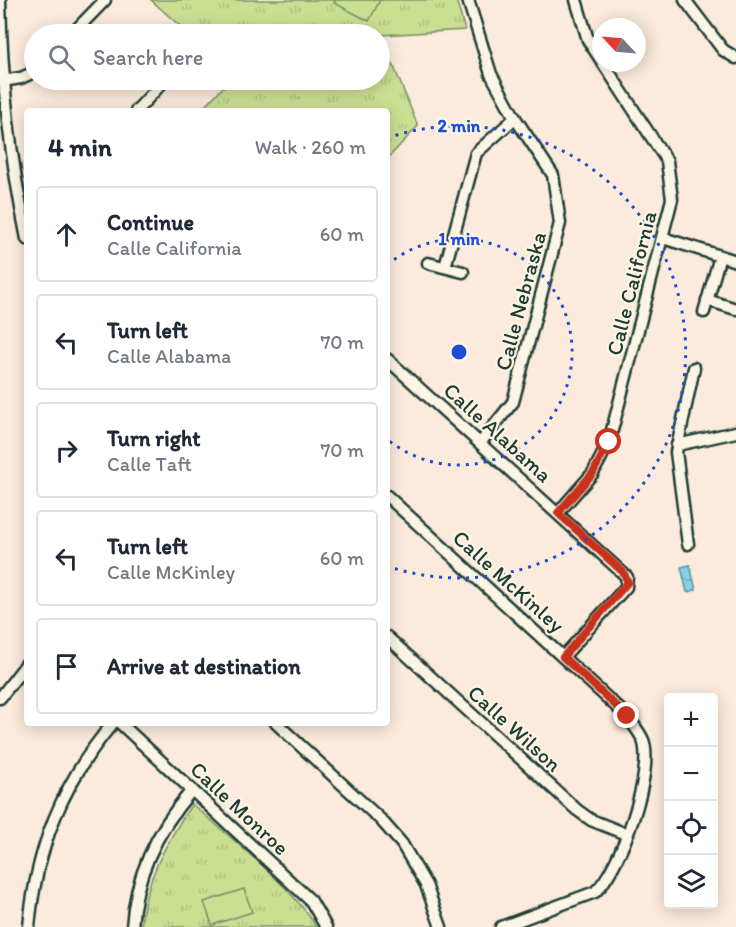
<!DOCTYPE html>
<html lang="en">
<head>
<meta charset="utf-8">
<style>
	body { margin:0; font-family:Itim,sans-serif; background:#f6f6f7; color:#1f2937 }
	.controls { position:absolute; right:18px; bottom:18px; display:grid; overflow:hidden; border-radius:6px; box-shadow:0 3px 15px #0003 }
	.controls button { width:54px; height:54px; display:grid; place-items:center; padding:0; border:0; border-bottom:2px solid #e0e1e3; background:#fff; color:#1f2937; font:30px sans-serif }
	.compass { position:absolute; left:592px; top:18px; width:54px; height:54px; border-radius:50%; background:#fff; box-shadow:0 3px 15px #0003; rotate:296deg }
	.stop { position:absolute; width:18px; height:18px; margin:-14px; border:4px solid #c8321e; border-radius:50%; background:#fff }
	.stop.end { background:#c8321e; border-color:#fff; box-shadow:0 2px 6px #0008 }
	.list { margin:0; padding:0; list-style:none }
	h2 { display:flex; justify-content:space-between; align-items:center; height:78px; margin:0; padding:0 24px; font-size:26px }
	h2 small { font-size:20px; font-weight:400; color:#747a83 }
	.list li { display:grid; grid-template-columns:39px 1fr auto; gap:18px; align-items:center; box-sizing:border-box; height:96px; margin:0 12px 12px; padding:0 12px; border:2px solid #e0e1e3; border-radius:6px }
	.list b { display:block; font-size:22px; white-space:nowrap }
	.list p { margin:0; font-size:20px; white-space:nowrap; color:#747a83 }
	.list em { font-size:20px; font-style:normal; color:#747a83 }
	.icon { flex:none; width:33px; height:33px; fill:none; stroke:currentColor; stroke-width:2; stroke-linecap:round; stroke-linejoin:round }
	.map { position:relative; flex:none; width:736px; height:927px; overflow:hidden }
	.search { position:absolute; background:#fff; box-shadow:0 3px 15px #0003; left:24px; top:24px; width:366px; height:66px; display:flex; align-items:center; gap:15px; box-sizing:border-box; padding:0 21px; border-radius:33px; color:#747a83; font-size:22px }
	.panel { position:absolute; background:#fff; box-shadow:0 3px 15px #0003; left:24px; top:108px; width:366px; height:618px; border-radius:6px }
	.map>svg:first-child { display:block }
	.park { fill:url(#park-tufts); stroke:#758e64; stroke-width:1.5 }
	.garden { fill:#cbdf93; stroke:#758e64; stroke-width:1.5 }
	.water { fill:url(#water-waves); stroke:#5c959e; stroke-width:1.5 }
	.lines { fill:none; stroke-linecap:round; stroke-linejoin:round }
	.minor-casing { stroke:#1f3d34; stroke-width:15 }
	.minor { stroke:#fcf5e5; stroke-width:10 }
	.route { stroke:#c8321e; stroke-width:8 }
	.ring { fill:none; stroke:#1d4ed8; stroke-width:3; stroke-dasharray:3 6 }
	.labels { text-anchor:middle; stroke-width:4.5; stroke-linejoin:round; paint-order:stroke }
	.street-label { font-size:22px; fill:#1f3d34; stroke:#fcf5e5 }
	.centre { fill:#1d4ed8; stroke:#fcf5e5; stroke-width:3 }
	.ring-label { font-size:18px; text-anchor:middle; font-weight:bold; fill:#1d4ed8; stroke:#fcf5e5; stroke-width:4.5; stroke-linejoin:round; paint-order:stroke }
</style>
</head>
<body>
<div class="map">
<svg width="736" height="927" viewBox="0 0 736 927">
	<defs>
		<pattern id="park-tufts" width="24" height="20" patternUnits="userSpaceOnUse" patternTransform="scale(1.5)"><rect width="24" height="20" fill="#cbdf93"/><path d="M3 7l-1-3M5 7V3M7 7l1-3M15 17l-1-3M17 17v-4M19 17l1-3" fill="none" stroke="#aec07f"/></pattern>
		<pattern id="water-waves" width="16" height="10" patternUnits="userSpaceOnUse" patternTransform="scale(1.5)"><rect width="16" height="10" fill="#85d0e5"/><path d="M0 5q4-4 8 0t8 0" fill="none" stroke="#6caaba"/></pattern>
	</defs>
	<rect width="100%" height="100%" fill="#fcebdc"/>
	<filter id="ink" filterUnits="userSpaceOnUse"><feTurbulence type="fractalNoise" baseFrequency=".0167" numOctaves="2"/><feDisplacementMap in="SourceGraphic" scale="12" xChannelSelector="R" yChannelSelector="G"/><feConvolveMatrix kernelMatrix="1 2 1 2 8 2 1 2 1" color-interpolation-filters="sRGB"/></filter>
	<g filter="url(#ink)">
		<g class="park">
			<polygon points="151,0 456,0 465,30 381,35 418,126 387,159 387,111 200,111 230,80 380,80 380,34 189,34"/>
			<path d="M192 804C227 835 294 888 316 927H141C144 881 167 841 192 804Z"/>
		</g>
		<g class="garden">
			<polygon points="336,0 380,0 369,21 334,3"/>
			<polygon points="244,889 252,912 212,925 204,902"/>
		</g>
		<polygon class="water" points="690,565 696,590 687,592 681,567"/>
		<g class="lines">
			<defs>
				<g id="minor">
					<path d="M0 0C2 85 10 156 27 239"/>
					<polyline points="468,0 491,74 515,118 553,175 560,223 513,402 481,442"/>
					<polyline points="576,0 588,40 601,60"/>
					<polyline points="685,0 723,50 736,58"/>
					<polyline points="72,34 105,0"/>
					<polyline points="2,81 21,78 34,72"/>
					<polyline points="136,111 165,80"/>
					<polyline points="663,238 736,261"/>
					<polyline points="428,263 463,272"/>
					<polyline points="445,267 476,153 515,118"/>
					<polyline points="707,300 736,309"/>
					<polyline points="704,312 720,256"/>
					<polyline points="387,359 627,577 626,587 563,657"/>
					<polyline points="677,445 736,432"/>
					<path d="M387 496 627 716C632 723 639 731 643 740 655 771 620 870 595 892L501 927"/>
					<polyline points="558,513 593,473 609,442 672,199 667,161 603,63"/>
					<polyline points="688,544 676,452 694,368"/>
					<polyline points="387,637 577,810 591,820 626,834"/>
					<polyline points="0,698 27,663"/>
					<polyline points="120,723 311,901 326,927"/>
					<polyline points="276,723 381,820 402,844 426,885 441,927"/>
					<path d="M29 927C36 849 62 783 113 723"/>
					<path d="M132 927C135 875 158 829 192 790"/>
				</g>
			</defs>
			<use href="#minor" class="minor-casing"/>
			<use href="#minor" class="minor"/>
		</g>
	</g>
	<g class="lines" filter="url(#ink)">
		<polyline class="route" points="609,442 593,473 558,513 623,572 628,582 563,657 627,716"/>
	</g>
	<g class="ring">
		<path d="M387 265A113 113 0 1 1 387 439"/>
		<path d="M387 138A226 226 0 1 1 387 566"/>
	</g>
	<g class="labels">
		<g class="street-label">
			<text transform="translate(631 283) rotate(-76)" y="8">Calle California</text>
			<text transform="translate(520 301) rotate(-75)" y="8">Calle Nebraska</text>
			<text transform="translate(498 432) rotate(42)" y="8">Calle Alabama</text>
			<text transform="translate(509 581) rotate(42)" y="8">Calle McKinley</text>
			<text transform="translate(515 728) rotate(42)" y="8">Calle Wilson</text>
			<text transform="translate(240 808) rotate(43)" y="8">Calle Monroe</text>
		</g>
	</g>
	<circle cx="459" cy="352" r="9" class="centre"/>
	<g class="ring-label">
		<text x="459" y="132">2 min</text>
		<text x="459" y="245">1 min</text>
	</g>
</svg>
<div class="controls">
<button>+</button>
<button>−</button>
<button><svg class="icon" aria-label="locate" viewBox="0 0 24 24"><circle cx="12" cy="12" r="6"/><path d="M12 2v4M12 18v4M2 12h4M18 12h4"/></svg></button>
<button><svg class="icon" aria-label="layers" viewBox="0 0 24 24"><path d="M12 4l9 5-9 5-9-5zM3 14l9 5 9-5"/></svg></button>
</div>
<svg class="compass" viewBox="-18 -18 36 36"><path d="M0-13l5 13h-10z" fill="#e53935"/><path d="M0 13l5-13h-10z" fill="#747a83"/></svg>
<div class="stop" style="left:609px;top:442px"></div>
<div class="stop end" style="left:627px;top:716px"></div>
<div class="search"><svg class="icon" aria-label="search" viewBox="0 0 24 24"><circle cx="10" cy="10" r="6"/><path d="M15 15l6 6"/></svg>Search here</div>
<section class="panel">
<h2>4 min<small>Walk · 260 m</small></h2>
<ul class="list">
<li><svg class="icon" aria-label="ahead" viewBox="0 0 24 24"><path d="M12 20V5M6 11l6-6 6 6"/></svg><div><b>Continue</b><p>Calle California</p></div><em>60 m</em></li>
<li><svg class="icon" aria-label="left" viewBox="0 0 24 24"><path d="M17 20v-9H6M10 6l-5 5 5 5"/></svg><div><b>Turn left</b><p>Calle Alabama</p></div><em>70 m</em></li>
<li><svg class="icon" aria-label="right" viewBox="0 0 24 24"><path d="M7 20v-9h11M14 6l5 5-5 5"/></svg><div><b>Turn right</b><p>Calle Taft</p></div><em>70 m</em></li>
<li><svg class="icon" aria-label="left" viewBox="0 0 24 24"><path d="M17 20v-9H6M10 6l-5 5 5 5"/></svg><div><b>Turn left</b><p>Calle McKinley</p></div><em>60 m</em></li>
<li><svg class="icon" aria-label="arrive" viewBox="0 0 24 24"><path d="M6 21V4h12l-3 4 3 4H6"/></svg><div><b>Arrive at destination</b></div></li>
</ul>
</section>
</div>
</body>
</html>
